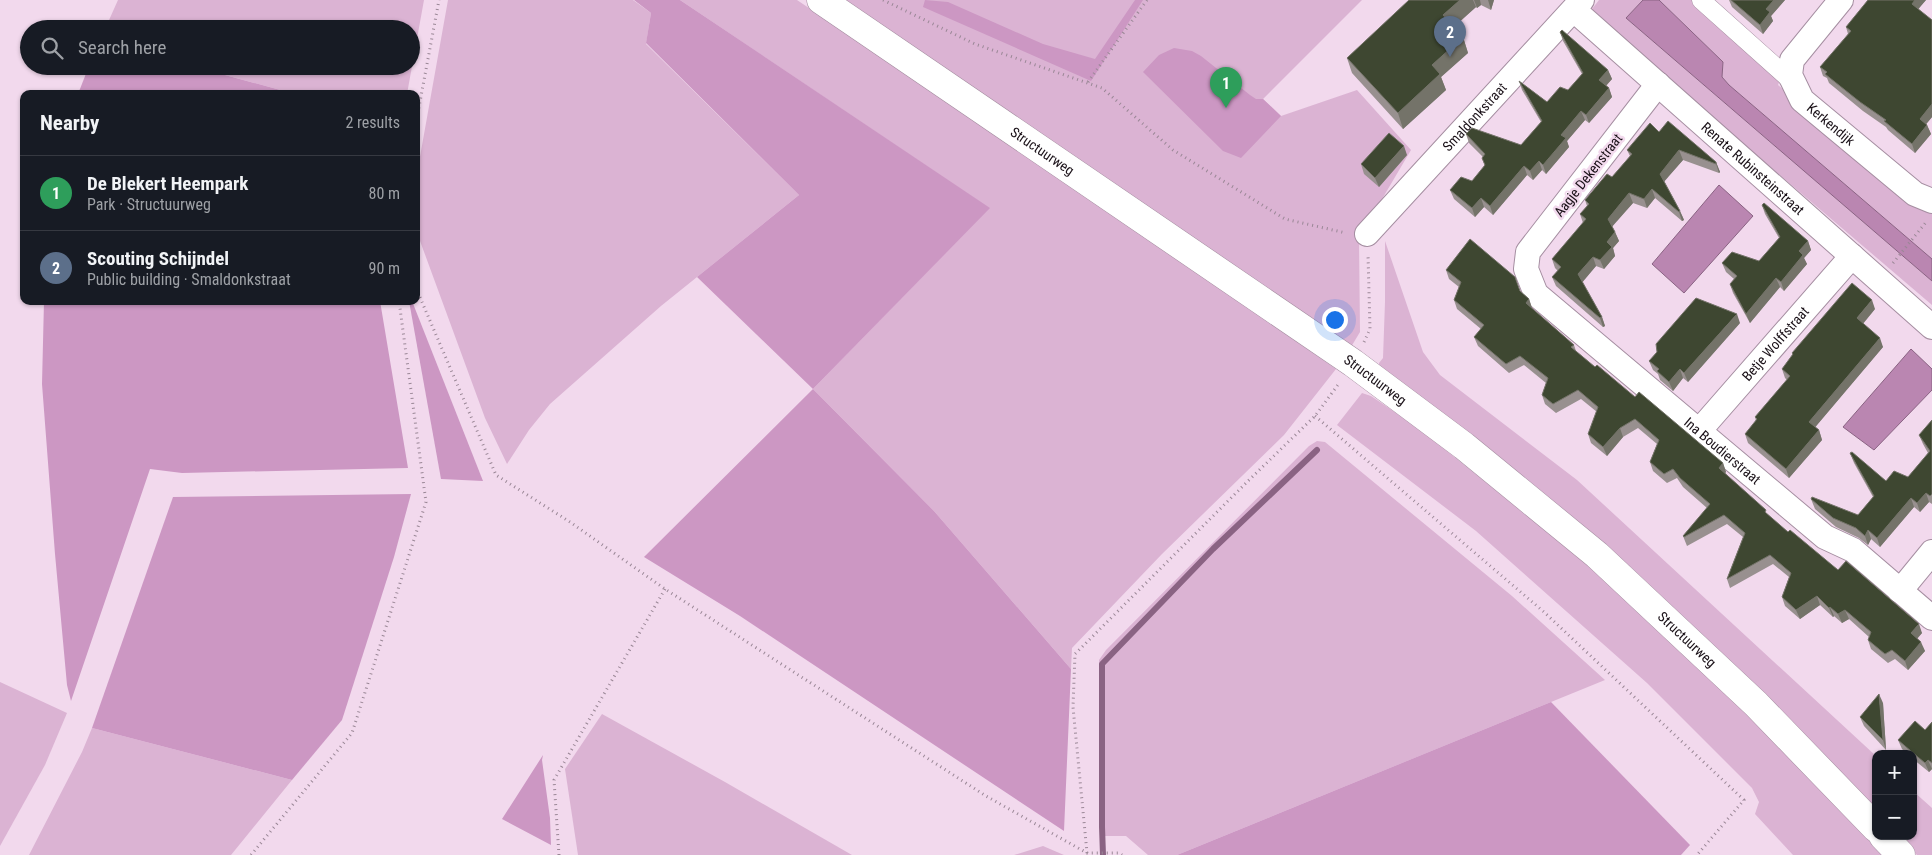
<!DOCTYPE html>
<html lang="en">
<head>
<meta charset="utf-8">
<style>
	body { margin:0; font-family:"Roboto Condensed",sans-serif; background:#20242c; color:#f1f3f6 }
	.controls { position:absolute; right:15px; bottom:15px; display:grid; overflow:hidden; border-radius:10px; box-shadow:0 1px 4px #0004 }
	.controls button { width:45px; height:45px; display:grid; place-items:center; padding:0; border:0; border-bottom:1px solid #363941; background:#171b24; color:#f1f3f6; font:25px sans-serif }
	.you { position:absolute; left:1334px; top:319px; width:18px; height:18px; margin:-12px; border:4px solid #fff; border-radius:50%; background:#1a73e8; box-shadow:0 0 0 8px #1a73e833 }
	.badge { display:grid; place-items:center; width:32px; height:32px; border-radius:50%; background:#0f766e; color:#fff; font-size:16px; font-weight:700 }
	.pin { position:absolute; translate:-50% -41px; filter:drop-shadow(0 1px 2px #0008) }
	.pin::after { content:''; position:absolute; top:26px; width:18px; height:15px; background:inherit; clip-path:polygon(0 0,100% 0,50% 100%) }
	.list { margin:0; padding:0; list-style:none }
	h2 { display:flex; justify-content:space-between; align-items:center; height:65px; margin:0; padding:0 20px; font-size:21px }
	h2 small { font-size:16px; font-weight:400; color:#9ea1a6 }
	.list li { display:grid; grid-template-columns:32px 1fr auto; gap:15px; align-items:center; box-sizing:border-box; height:75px; padding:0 20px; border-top:1px solid #363941 }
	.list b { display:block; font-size:19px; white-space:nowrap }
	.list p { margin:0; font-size:16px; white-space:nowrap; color:#9ea1a6 }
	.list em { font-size:16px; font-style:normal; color:#9ea1a6 }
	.icon { flex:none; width:28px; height:28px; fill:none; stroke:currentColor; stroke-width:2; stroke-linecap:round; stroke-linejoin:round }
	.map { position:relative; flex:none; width:1932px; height:855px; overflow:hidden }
	.search { position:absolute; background:#171b24; box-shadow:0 1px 4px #0004; left:20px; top:20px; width:400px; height:55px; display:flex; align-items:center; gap:12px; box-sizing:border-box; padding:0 18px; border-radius:28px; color:#9ea1a6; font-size:19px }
	.panel { position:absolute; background:#171b24; box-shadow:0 1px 4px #0004; left:20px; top:90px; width:400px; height:215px; border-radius:10px }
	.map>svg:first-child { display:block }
	.green { fill:#dbb3d3 }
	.forest { fill:#cc97c3 }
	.water { fill:#ba86b1; stroke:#8a6383 }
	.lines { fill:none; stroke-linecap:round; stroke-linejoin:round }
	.stream { stroke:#8a6383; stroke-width:6 }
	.pedestrian-casing { stroke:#a58ea1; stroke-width:19 }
	.minor-casing { stroke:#a58ea1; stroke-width:26 }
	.secondary-casing { stroke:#a58ea1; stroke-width:29 }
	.path { stroke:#9a8796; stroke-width:3; stroke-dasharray:1 4; stroke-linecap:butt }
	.pedestrian { stroke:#fff; stroke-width:18 }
	.minor { stroke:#fff; stroke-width:24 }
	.secondary { stroke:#fff; stroke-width:28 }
	.wall { fill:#98908f }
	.shaded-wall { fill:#747369 }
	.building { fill:#3e4731; stroke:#747369 }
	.labels { text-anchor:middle; stroke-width:5; stroke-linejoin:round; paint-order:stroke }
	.street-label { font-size:14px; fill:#191017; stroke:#f2d9ed }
</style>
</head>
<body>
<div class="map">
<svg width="1932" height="855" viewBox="0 0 1932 855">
	<rect width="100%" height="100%" fill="#f2d9ed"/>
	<g class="green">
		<polygon points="118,0 424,0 407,94 295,94 192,66 411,66 411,29 105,29"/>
		<polygon points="448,0 633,0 651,13 646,44 799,195 661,306 550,404 529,430 507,464 485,418 416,230 416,179"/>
		<polygon points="680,0 797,0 1080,191 1336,369 1284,435 1162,554 1072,648 1071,669 934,511 813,389 989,208"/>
		<polygon points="843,0 1362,0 1263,99 1281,116 1357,90 1411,150 1359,238 1360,332 1351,347"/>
		<polygon points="1599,0 1643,0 1626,18 1932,281 1932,305 1685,94 1592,9"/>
		<polygon points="1659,0 1695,0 1783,71 1778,85 1932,214 1932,259 1729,85 1722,77 1723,62"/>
		<polygon points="1385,241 1423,352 1440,375 1577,480 1876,756 1876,812 1758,687 1634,570 1535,487 1379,368 1379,363 1383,358 1385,302"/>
		<polygon points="1362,393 1371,396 1417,427 1601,575 1736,696 1885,855 1793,855 1755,814 1759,802 1752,788 1647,683 1476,531 1337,425"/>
		<polygon points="1317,441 1325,442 1512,596 1605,680 1177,855 1148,855 1126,836 1102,836 1099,660 1106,650 1309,446"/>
		<polygon points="0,682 67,713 45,765 0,846"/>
		<polygon points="602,714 725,782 852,855 578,855 565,769"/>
		<polygon points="92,728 292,780 231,855 29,855 82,752"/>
		<polygon points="1913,791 1932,808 1932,855 1917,855 1899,836 1913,836"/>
		<polygon points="1043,846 1064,855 1070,855 1014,855"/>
	</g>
	<g class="forest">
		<polygon points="634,0 680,0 990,208 813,389 934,511 1071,669 1064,831 740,616 644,557 813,389 697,277 799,195 646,43 651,13"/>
		<polygon points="925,0 948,2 1043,44 1095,59 1135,0 1143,0 1091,81 923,7"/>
		<polygon points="1174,48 1192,51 1201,56 1250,95 1256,99 1263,99 1281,116 1241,158 1223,151 1143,72 1159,55"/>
		<polygon points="89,66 192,66 295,94 78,94"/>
		<polygon points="44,301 380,301 408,468 182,473 150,469 71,701 67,685 55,554 42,384"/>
		<polygon points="409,301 412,301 483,481 441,479"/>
		<polygon points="411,494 394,557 342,720 292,780 92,728 173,497"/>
		<polygon points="1551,702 1690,845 1681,855 1177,855"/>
		<polygon points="543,755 542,760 550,818 551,845 502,819"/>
	</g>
	<g class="water">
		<polygon points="1643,0 1659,0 1723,62 1722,77 1729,85 1932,259 1932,281 1626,18"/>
		<polygon points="1719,185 1753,216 1684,293 1652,264"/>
		<polygon points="1911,349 1932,369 1932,390 1874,450 1843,427"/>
	</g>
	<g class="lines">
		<polyline class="stream" points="1103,855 1102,827 1102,664 1213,549 1317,450"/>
		<defs>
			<polyline id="pedestrian" points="1701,0 1796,85"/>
			<g id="minor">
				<path id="s1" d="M1841 0 1792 60 1790 75 1802 100 1915 194 1932 201"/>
				<path id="s2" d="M1574 10 1932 327"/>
				<path id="s3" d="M1658 84 1528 252 1526 269 1536 294 1825 537 1853 550 1932 618"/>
				<path id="s4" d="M1367 234 1582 0"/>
				<path id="s5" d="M1699 431 1852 256"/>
				<polyline points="1900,591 1932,552"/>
			</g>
			<g id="secondary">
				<path id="s6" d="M821 0 1353 363 1464 446 1597 555 1756 704 1876 828"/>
				<polyline points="1883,836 1901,855"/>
			</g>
		</defs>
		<use href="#pedestrian" class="pedestrian-casing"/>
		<use href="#minor" class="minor-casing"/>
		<use href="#secondary" class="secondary-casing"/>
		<g class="path">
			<polyline points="883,0 975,44 1102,88 1173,150 1285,219 1346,233"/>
			<polyline points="1088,82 1147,0"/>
			<polyline points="416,123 439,0"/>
			<polyline points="1893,263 1927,221"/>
			<polyline points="416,288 496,475 570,522 665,589 986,796 1087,853 1119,853 1122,855"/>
			<polyline points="1364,342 1370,329 1368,255"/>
			<polyline points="1315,416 1544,612 1744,800 1697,855"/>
			<polyline points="1087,853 1073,707 1075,654 1247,482 1315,416 1340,382"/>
			<polyline points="251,855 352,733 426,502 399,301"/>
			<polyline points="559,855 554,780 665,589"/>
		</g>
		<use href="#pedestrian" class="pedestrian"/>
		<use href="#minor" class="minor"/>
		<use href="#secondary" class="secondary"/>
	</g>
	<g class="wall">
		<polygon points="1409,0 1494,0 1491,10 1481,5 1477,8 1476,7 1454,27 1463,37 1468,53 1441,77 1446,90 1403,129 1352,73 1347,58"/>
		<polygon points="1729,0 1785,0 1771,16 1773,21 1763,34 1732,7"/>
		<polygon points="1868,0 1926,0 1918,9 1932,20 1932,117 1926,124 1927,125 1931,134 1915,153 1888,130 1886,127 1863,111 1829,83 1827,78 1823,76 1820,67 1848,34 1846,27"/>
		<polygon points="1560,32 1608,70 1612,79 1606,86 1609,88 1612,97 1589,123 1585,120 1567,141 1569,147 1546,174 1542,170 1533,180 1527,175 1493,215 1484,207 1475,217 1454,199 1450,190 1472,181 1485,166 1482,158 1483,157 1469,143 1466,134 1521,145 1541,122 1522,90 1519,81 1547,102 1568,90 1582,74 1563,41"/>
		<polygon points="1659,132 1716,162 1720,172 1719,173 1683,160 1664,181 1680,211 1684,220 1682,221 1655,198 1647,208 1633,203 1612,226 1615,232 1619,241 1613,248 1615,256 1604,269 1596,266 1582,282 1602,317 1605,326 1603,327 1556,286 1552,277 1558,271 1555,268 1552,259 1583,223 1580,214 1587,206 1585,200 1612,177 1630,156 1627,150"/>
		<polygon points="1407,155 1379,187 1364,174 1361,164"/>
		<polygon points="1762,205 1808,241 1811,250 1804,258 1807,264 1784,291 1780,287 1750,323 1733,293 1730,284 1734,279 1726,272 1722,263 1759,261 1779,238 1765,214"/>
		<polygon points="1446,270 1520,291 1529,299 1532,308 1574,345 1576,351 1595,367 1723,463 1726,472 1725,473 1768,515 1788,532 1922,633 1917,639 1925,651 1908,670 1895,659 1888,663 1871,649 1868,640 1869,637 1849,619 1842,623 1834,616 1833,617 1820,605 1800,619 1785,606 1782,597 1789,577 1773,564 1730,588 1727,579 1743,537 1727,524 1687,546 1683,536 1707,508 1683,487 1677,478 1667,483 1653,471 1650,462 1657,444 1638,428 1623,437 1607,456 1591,443 1588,434 1597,412 1581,399 1556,413 1545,404 1542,395 1546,383 1524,365 1509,373 1478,346 1474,337 1481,329 1457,309 1454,300 1459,287 1449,279"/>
		<polygon points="1875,309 1863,324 1883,347 1815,427 1819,430 1822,440 1789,478 1748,443 1745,434 1756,421 1755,417 1787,380 1785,378 1782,369 1793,355 1792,353"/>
		<polygon points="1740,323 1688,382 1683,378 1673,391 1660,380 1658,374 1653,370 1649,361"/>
		<polygon points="1932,420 1932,504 1929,502 1920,512 1914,507 1880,547 1871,539 1868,545 1859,538 1836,527 1815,509 1811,499 1858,515 1873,497 1854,463 1850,453 1886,481 1908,477 1928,453 1923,444 1919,435"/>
		<polygon points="1883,703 1886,750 1864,726 1860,717"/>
		<polygon points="1932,722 1932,769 1929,772 1913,759 1913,754 1907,754 1902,749 1898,740 1925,730"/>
	</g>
	<g class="shaded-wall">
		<polygon points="1460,0 1473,0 1476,7 1449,31 1443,15"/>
		<polygon points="1474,0 1480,0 1481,5 1477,8"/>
		<polygon points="1488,0 1494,0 1491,10"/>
		<polygon points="1774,0 1785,0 1771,16 1773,21 1763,34 1760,25 1766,9"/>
		<polygon points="1915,0 1926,0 1915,13 1912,4"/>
		<polygon points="1463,37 1468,53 1441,77 1446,90 1403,129 1398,113 1432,65"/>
		<polygon points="1608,70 1612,79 1603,89 1599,80"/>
		<polygon points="1609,88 1612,97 1589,123 1586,115"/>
		<polygon points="1932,104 1932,117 1923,128 1920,119"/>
		<polygon points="1581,111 1585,120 1567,141 1569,147 1546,174 1543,165 1561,135"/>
		<polygon points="1927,125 1931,134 1915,153 1912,144"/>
		<polygon points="1404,146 1407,155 1379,187 1375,178"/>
		<polygon points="1679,150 1683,160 1663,183 1660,174"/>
		<polygon points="1539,161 1542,170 1533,180 1530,171"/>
		<polygon points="1716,162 1720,172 1719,173 1716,164"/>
		<polygon points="1524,166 1527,175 1493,215 1490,206"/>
		<polygon points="1652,189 1655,198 1647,208 1644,199"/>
		<polygon points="1629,193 1633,203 1611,228 1608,219"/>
		<polygon points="1481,198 1484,207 1475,217 1472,208"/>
		<polygon points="1680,211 1684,220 1682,221 1679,212"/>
		<polygon points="1615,232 1619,241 1613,248 1615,256 1604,269 1600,260 1607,242"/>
		<polygon points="1808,241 1811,250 1804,258 1807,264 1784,291 1781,282 1799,251"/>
		<polygon points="1593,257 1596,266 1581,284 1578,274"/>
		<polygon points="1776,278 1780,287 1750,323 1746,314"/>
		<polygon points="1529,299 1532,308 1526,303"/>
		<polygon points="1872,300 1875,309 1860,327 1857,318"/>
		<polygon points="1737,314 1740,323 1688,382 1684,373"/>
		<polygon points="1602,317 1605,326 1603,327 1600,318"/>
		<polygon points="1880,338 1883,347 1812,431 1809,422"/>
		<polygon points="1680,369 1683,378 1673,391 1669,382"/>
		<polygon points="1620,428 1623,437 1607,456 1603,447"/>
		<polygon points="1819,430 1822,440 1789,478 1786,469"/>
		<polygon points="1723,463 1726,472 1722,477 1719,468"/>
		<polygon points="1926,493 1929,502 1920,512 1917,503"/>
		<polygon points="1911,498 1914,507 1880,547 1877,538"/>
		<polygon points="1868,530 1871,539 1868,545 1865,536"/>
		<polygon points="1817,596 1820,605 1800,619 1796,610"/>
		<polygon points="1830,607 1834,616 1833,617 1829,608"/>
		<polygon points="1845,610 1849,619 1842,623 1838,614"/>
		<polygon points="1919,624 1922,633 1914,642 1911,633"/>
		<polygon points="1921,642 1925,651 1908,670 1905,661"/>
		<polygon points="1879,694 1883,703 1886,750 1883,740"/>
		<polygon points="1928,760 1932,769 1929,772 1925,763"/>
	</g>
	<g class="building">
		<polygon points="1409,0 1460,0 1443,15 1463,37 1432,65 1440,74 1398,113 1347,58"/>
		<polygon points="1731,0 1774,0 1766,9 1770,12 1760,25"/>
		<polygon points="1868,0 1915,0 1912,4 1932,20 1932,104 1920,119 1927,125 1912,144 1884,121 1886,120 1860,102 1825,74 1827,72 1820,67 1851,31 1846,27"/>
		<polygon points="1562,30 1608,70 1599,80 1609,88 1586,115 1581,111 1561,135 1566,138 1543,165 1539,161 1530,171 1524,166 1490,206 1481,198 1472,208 1450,190 1461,177 1472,181 1485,165 1482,158 1485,154 1466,134 1472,128 1521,145 1542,121 1519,81 1547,102 1560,87 1568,90 1583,73 1560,32"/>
		<polygon points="1668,121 1716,162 1716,164 1679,150 1660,174 1680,211 1679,212 1652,189 1644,199 1629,193 1608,219 1615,232 1607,242 1612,247 1600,260 1593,257 1578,274 1602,317 1600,318 1552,277 1561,267 1552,259 1586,219 1580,214 1589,204 1585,200 1607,174 1612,177 1632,154 1627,150 1650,123 1659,132"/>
		<polygon points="1389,133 1404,146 1375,178 1361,164"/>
		<polygon points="1764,203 1808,241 1799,251 1803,255 1781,282 1776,278 1746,314 1730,284 1737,276 1722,263 1732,252 1759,261 1780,237 1762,205"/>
		<polygon points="1470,239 1515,277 1520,291 1529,299 1526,303 1574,345 1571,347 1595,367 1597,365 1635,397 1639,392 1723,463 1719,468 1766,510 1765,512 1788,532 1790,530 1838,570 1846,561 1919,624 1911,633 1921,642 1905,661 1892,650 1885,654 1868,640 1871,632 1845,610 1838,614 1830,607 1829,608 1817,596 1796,610 1782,597 1791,573 1770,555 1727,579 1745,533 1724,515 1684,537 1683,536 1710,504 1680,478 1673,469 1664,474 1650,462 1659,440 1635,419 1620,428 1603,447 1588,434 1598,407 1578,390 1553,404 1542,395 1548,378 1520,356 1506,364 1474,337 1484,325 1454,300 1461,282 1446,270"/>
		<polygon points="1852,283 1872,300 1857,318 1880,338 1809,422 1819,430 1786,469 1745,434 1757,419 1755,417 1790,376 1782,369 1793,354 1792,353"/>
		<polygon points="1696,298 1737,314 1684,373 1680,369 1669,382 1657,371 1659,369 1649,361 1657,352 1656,344"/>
		<polygon points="1932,420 1932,494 1930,496 1926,493 1917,503 1911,498 1877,538 1868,530 1865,536 1856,528 1833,518 1811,499 1812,497 1858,515 1874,496 1850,453 1852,452 1886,481 1894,471 1908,477 1930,451 1919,435"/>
		<polygon points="1879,694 1883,740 1860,717"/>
		<polygon points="1915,721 1925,730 1932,722 1932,763 1928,760 1925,763 1898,740"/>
	</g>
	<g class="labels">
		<g class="street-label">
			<text dy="5" stroke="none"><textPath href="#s4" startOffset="159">Smaldonkstraat</textPath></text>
			<text dy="5" stroke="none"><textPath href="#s1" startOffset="158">Kerkendijk</textPath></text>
			<text dy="5" stroke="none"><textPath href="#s6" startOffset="268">Structuurweg</textPath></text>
			<text dy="5" stroke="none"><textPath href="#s2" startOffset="239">Renate Rubinsteinstraat</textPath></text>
			<text transform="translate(1588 175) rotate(-52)" y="5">Aagje Dekenstraat</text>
			<text dy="5" stroke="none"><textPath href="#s5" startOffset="116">Betje Wolffstraat</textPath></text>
			<text dy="5" stroke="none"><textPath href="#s6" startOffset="672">Structuurweg</textPath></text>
			<text dy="5" stroke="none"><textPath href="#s3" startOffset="500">Ina Boudierstraat</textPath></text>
			<text dy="5" stroke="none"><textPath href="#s6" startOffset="1078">Structuurweg</textPath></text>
		</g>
	</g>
</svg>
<div class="controls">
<button>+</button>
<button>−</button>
</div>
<div class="you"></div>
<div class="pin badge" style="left:1226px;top:108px;background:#2e9e5b">1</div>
<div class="pin badge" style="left:1450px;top:57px;background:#5c6f8a">2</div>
<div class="search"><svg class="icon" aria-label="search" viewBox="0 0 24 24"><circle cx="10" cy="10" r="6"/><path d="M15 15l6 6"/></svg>Search here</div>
<section class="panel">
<h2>Nearby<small>2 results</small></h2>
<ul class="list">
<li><span class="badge" style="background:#2e9e5b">1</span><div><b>De Blekert Heempark</b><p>Park · Structuurweg</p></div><em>80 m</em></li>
<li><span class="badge" style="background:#5c6f8a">2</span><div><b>Scouting Schijndel</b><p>Public building · Smaldonkstraat</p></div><em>90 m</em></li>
</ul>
</section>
</div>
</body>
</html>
